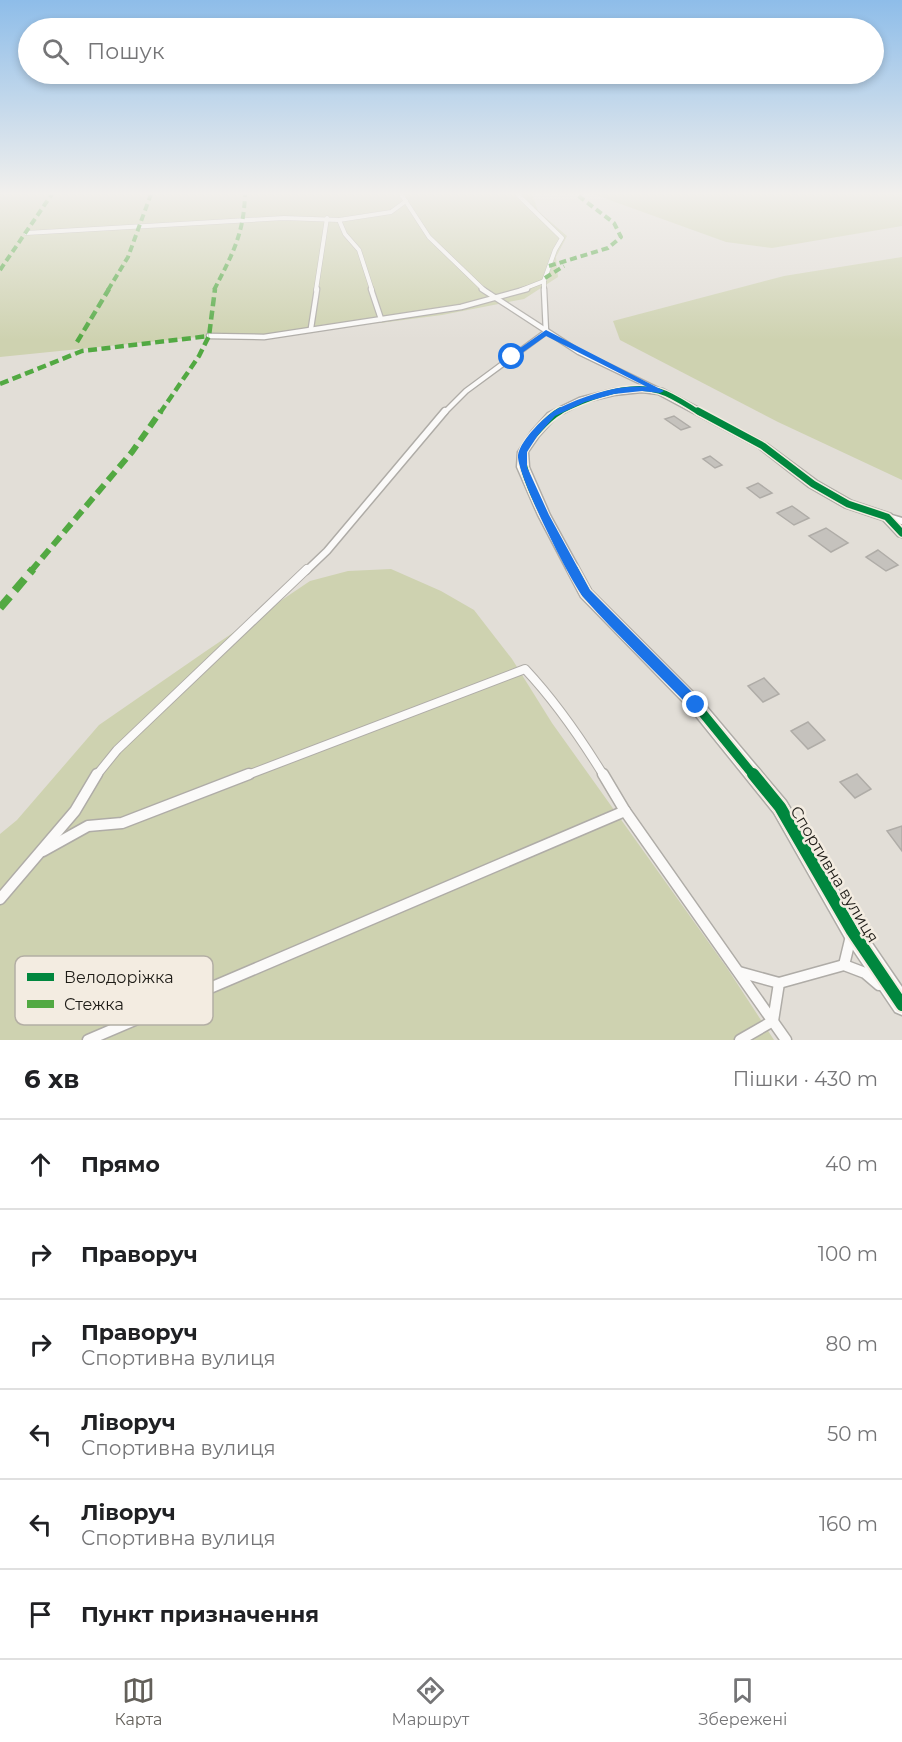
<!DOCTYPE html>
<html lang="uk">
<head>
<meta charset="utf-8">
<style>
	body { margin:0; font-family:Montserrat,sans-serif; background:#f2f2f2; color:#202124 }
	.stop { position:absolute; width:18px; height:18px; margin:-14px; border:4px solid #1a73e8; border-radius:50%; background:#fff }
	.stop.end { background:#1a73e8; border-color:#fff; box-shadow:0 2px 6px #0008 }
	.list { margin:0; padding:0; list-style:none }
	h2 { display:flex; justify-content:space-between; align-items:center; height:78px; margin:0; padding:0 24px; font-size:26px }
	h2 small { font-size:20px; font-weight:400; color:#757577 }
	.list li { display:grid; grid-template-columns:39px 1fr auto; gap:18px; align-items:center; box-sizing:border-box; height:90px; padding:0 24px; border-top:2px solid #e0e0e0 }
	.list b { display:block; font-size:22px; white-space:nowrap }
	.list p { margin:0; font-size:20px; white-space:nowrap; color:#757577 }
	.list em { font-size:20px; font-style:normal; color:#757577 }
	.icon { flex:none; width:33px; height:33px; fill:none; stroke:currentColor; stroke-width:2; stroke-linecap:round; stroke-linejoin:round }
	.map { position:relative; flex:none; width:902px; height:1040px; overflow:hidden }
	.search { position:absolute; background:#fff; box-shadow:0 3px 9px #0003; left:18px; right:18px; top:18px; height:66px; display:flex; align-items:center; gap:15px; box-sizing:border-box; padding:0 21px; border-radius:33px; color:#757577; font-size:22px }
	.sheet { height:618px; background:#fff }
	nav { display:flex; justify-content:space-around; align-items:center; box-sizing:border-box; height:84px; border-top:2px solid #e0e0e0; background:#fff; font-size:16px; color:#757577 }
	nav a { display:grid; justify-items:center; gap:3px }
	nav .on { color:#63605a }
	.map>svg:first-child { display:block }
	.green { fill:#ced2b0 }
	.building { fill:#c5c2bd; stroke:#afaca7; stroke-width:1.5 }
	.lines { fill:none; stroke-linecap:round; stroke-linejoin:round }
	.lane-far4-casing { stroke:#afaca7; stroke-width:5 }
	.lane-far3-casing { stroke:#afaca7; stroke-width:7 }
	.lane-far2-casing { stroke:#afaca7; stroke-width:9 }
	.lane-far1-casing { stroke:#afaca7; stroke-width:10 }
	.lane-casing { stroke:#afaca7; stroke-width:13 }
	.street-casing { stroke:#afaca7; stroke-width:3 }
	.lane-far4 { stroke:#fbfaf9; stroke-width:4 }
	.lane-far3 { stroke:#fbfaf9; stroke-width:4.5 }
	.lane-far2 { stroke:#fbfaf9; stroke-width:6 }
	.lane-far1 { stroke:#fbfaf9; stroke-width:8 }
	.lane { stroke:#fbfaf9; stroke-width:10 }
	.street { fill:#fbfaf9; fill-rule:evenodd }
	.quiet-far3 { stroke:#52a942; stroke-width:4; stroke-dasharray:7 4; stroke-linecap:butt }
	.quiet-far2 { stroke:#52a942; stroke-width:4.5; stroke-dasharray:9 4.5; stroke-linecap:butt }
	.quiet-far1 { stroke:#52a942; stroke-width:6; stroke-dasharray:11 6; stroke-linecap:butt }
	.quiet { stroke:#52a942; stroke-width:8; stroke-dasharray:15 8; stroke-linecap:butt }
	.cycleway-far3-casing { stroke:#f3ece1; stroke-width:8 }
	.cycleway-far2-casing { stroke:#f3ece1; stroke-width:10 }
	.cycleway-far1-casing { stroke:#f3ece1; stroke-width:13 }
	.cycleway-casing { stroke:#f3ece1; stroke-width:16 }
	.cycleway-far3 { stroke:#00873e; stroke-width:5 }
	.cycleway-far2 { stroke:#00873e; stroke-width:7 }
	.cycleway-far1 { stroke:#00873e; stroke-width:9 }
	.cycleway { stroke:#00873e; stroke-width:12 }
	.route { fill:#1a73e8 }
	.labels { text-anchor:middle; stroke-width:5; stroke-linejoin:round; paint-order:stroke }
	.street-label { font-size:16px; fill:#1e1c17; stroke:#f3ece1 }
	.key { fill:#f3ece1; stroke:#b3aea4; stroke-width:1.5 }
	.key-label { font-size:16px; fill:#1e1c17 }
</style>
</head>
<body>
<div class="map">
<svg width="902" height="1040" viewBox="0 0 902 1040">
	<rect width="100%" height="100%" fill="#e2ded7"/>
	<g class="green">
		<polygon points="0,194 532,194 538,211 567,236 556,257 558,277 524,299 442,315 380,323 327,324 272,334 228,334 0,357"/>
		<polygon points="593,194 902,194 902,226 772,248 726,242"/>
		<polygon points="902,257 902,480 778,422 620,340 613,321 784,276"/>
		<polygon points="391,569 441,591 474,610 512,659 552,723 727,968 774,1040 0,1040 0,834 17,820 99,725 206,651 310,581 348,571"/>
	</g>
	<g class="building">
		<polygon points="674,416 690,427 681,430 665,419"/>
		<polygon points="710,456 722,465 715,468 703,459"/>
		<polygon points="758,483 772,493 760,498 747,488"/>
		<polygon points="792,506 809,518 794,525 777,513"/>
		<polygon points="826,528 848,543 831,552 809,536"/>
		<polygon points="878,550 898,565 886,571 866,557"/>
		<polygon points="764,678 779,694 763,702 748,686"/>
		<polygon points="808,722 825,740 808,749 791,731"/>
		<polygon points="857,774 871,789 855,798 840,782"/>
		<polygon points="902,826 902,851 887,831"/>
	</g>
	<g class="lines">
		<defs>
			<g id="lane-far4">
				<polyline points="401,194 429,237 484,290"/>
				<polyline points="517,194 562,238 555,250 544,281 521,290"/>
				<polyline points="339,220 345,234 359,250 372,290"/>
				<polyline points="26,233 284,218 339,220 391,212 406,201"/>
				<polyline points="544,281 544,290"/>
				<polyline points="316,290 327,218"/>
			</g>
			<g id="lane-far3">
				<polyline points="371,289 381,319"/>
				<polyline points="482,289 579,352 660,391"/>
				<polyline points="311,328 317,289"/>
				<polyline points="209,336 264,337 461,307 527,289"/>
				<polyline points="444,413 466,391 546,332 544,289"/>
			</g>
			<g id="lane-far2">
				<polyline points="888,517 902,521"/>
				<polyline points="306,571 327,551 445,411"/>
			</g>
			<g id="lane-far1">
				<polyline points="96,776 117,750 307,569"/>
				<path d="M245 776 525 669C556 702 580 737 604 776"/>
			</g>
			<g id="lane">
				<polyline points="603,774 625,811 786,1040"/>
				<polyline points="43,851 88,826 122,823 249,774"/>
				<polyline points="0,899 75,811 97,774"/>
				<polyline points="844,965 851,936"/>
				<polyline points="739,972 779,983 844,965 865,973 879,985"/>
				<polyline points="88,1040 625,811"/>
				<polyline points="740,1040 773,1021 779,983"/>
			</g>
			<polygon id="street" points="642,386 663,389 767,444 817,481 852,501 891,514 902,526 902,537 898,536 883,520 844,507 809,487 759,448 658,394 642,392 614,395 585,402 556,417 539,436 528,452 529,467 550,515 591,590 701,700 786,801 859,924 902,987 902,1015 895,1012 845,938 774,813 691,710 581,597 538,515 517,467 518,452 531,432 548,413 579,398 614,389"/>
		</defs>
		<use href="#lane-far4" class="lane-far4-casing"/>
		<use href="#lane-far3" class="lane-far3-casing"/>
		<use href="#lane-far2" class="lane-far2-casing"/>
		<use href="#lane-far1" class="lane-far1-casing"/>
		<use href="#lane" class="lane-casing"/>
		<use href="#street" class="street-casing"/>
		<use href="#lane-far4" class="lane-far4"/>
		<use href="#lane-far3" class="lane-far3"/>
		<use href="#lane-far2" class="lane-far2"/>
		<use href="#lane-far1" class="lane-far1"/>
		<use href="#lane" class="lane"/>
		<use href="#street" class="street"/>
		<g class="quiet-far3">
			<polyline points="549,266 608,248 621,237 614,223 576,194"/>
			<polyline points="0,270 52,194"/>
			<polyline points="545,278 564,266"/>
			<polyline points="108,290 128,257 151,194"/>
			<path d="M214 290C232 255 244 234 245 194"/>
		</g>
		<g class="quiet-far2">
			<polyline points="77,342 109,289"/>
			<polyline points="0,384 82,351 209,336"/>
			<polyline points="160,413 199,356 209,336 215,289"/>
		</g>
		<polyline class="quiet-far1" points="31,571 132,452 161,411"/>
		<polyline class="quiet" points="0,608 33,569"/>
		<defs>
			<path id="cycleway-far3" d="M557 413C585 399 628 382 659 391 673 395 688 406 700 413"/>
			<g id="cycleway-far2">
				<path d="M560 411C549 417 527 440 523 452 517 473 563 550 574 571"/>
				<polyline points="698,411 763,446 813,484 848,504 887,517 902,533"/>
			</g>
			<polyline id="cycleway-far1" points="573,569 586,593 696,705 754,776"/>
			<polyline id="cycleway" points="753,774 780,807 852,931 902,1005"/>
		</defs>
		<use href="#cycleway-far3" class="cycleway-far3-casing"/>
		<use href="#cycleway-far2" class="cycleway-far2-casing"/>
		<use href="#cycleway-far1" class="cycleway-far1-casing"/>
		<use href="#cycleway" class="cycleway-casing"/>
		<use href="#cycleway-far3" class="cycleway-far3"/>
		<use href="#cycleway-far2" class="cycleway-far2"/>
		<use href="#cycleway-far1" class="cycleway-far1"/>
		<use href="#cycleway" class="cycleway"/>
	</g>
	<linearGradient id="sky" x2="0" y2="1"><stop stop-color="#8ebde9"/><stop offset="0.57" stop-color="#f2f0ed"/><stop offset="1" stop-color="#f2f0ed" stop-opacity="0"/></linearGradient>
	<rect width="902" height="340" fill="url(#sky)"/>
	<path class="route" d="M546 330 664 391 660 393 642 391 614 394 585 402 555 416 538 435 527 452V467L549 515 590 590 701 701 702 705 701 709H692C656 672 618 636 584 598 570 581 516 473 518 455 521 439 546 415 559 408 585 396 617 384 647 387L546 336 515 358H510V355Z"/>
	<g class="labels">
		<g class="street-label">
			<text transform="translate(835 874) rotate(59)" y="6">Спортивна вулиця</text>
		</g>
	</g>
	<rect x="15" y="956" width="198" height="69" rx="9" class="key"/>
	<rect x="27" y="973" width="27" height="8" fill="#00873e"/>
	<rect x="27" y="1000" width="27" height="8" fill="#52a942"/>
	<g class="key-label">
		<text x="64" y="983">Велодоріжка</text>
		<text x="64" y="1010">Стежка</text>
	</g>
</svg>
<div class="stop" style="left:512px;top:357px"></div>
<div class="stop end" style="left:696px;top:705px"></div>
<div class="search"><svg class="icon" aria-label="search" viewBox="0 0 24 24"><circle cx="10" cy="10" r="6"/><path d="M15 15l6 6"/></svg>Пошук</div>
</div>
<section class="sheet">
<h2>6 хв<small>Пішки · 430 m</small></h2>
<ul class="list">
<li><svg class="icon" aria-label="ahead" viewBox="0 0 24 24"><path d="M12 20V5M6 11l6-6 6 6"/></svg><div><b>Прямо</b></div><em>40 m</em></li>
<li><svg class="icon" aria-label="right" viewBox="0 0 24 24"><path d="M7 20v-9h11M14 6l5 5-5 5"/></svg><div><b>Праворуч</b></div><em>100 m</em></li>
<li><svg class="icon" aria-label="right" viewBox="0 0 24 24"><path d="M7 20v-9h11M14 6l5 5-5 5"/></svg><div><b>Праворуч</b><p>Спортивна вулиця</p></div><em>80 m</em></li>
<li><svg class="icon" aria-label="left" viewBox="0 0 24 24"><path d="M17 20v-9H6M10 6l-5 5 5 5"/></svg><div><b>Ліворуч</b><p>Спортивна вулиця</p></div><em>50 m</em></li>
<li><svg class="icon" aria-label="left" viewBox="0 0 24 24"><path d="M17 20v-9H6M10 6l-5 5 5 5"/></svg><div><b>Ліворуч</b><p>Спортивна вулиця</p></div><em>160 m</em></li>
<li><svg class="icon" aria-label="arrive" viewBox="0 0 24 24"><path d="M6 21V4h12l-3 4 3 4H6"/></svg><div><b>Пункт призначення</b></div></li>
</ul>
</section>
<nav>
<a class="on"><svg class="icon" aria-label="map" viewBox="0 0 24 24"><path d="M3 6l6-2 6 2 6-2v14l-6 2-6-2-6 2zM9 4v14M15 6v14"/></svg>Карта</a>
<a><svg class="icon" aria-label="directions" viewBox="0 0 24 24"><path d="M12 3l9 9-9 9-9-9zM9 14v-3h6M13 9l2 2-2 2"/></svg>Маршрут</a>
<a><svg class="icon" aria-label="saved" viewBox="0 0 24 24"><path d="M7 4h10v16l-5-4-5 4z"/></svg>Збережені</a>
</nav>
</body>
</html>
